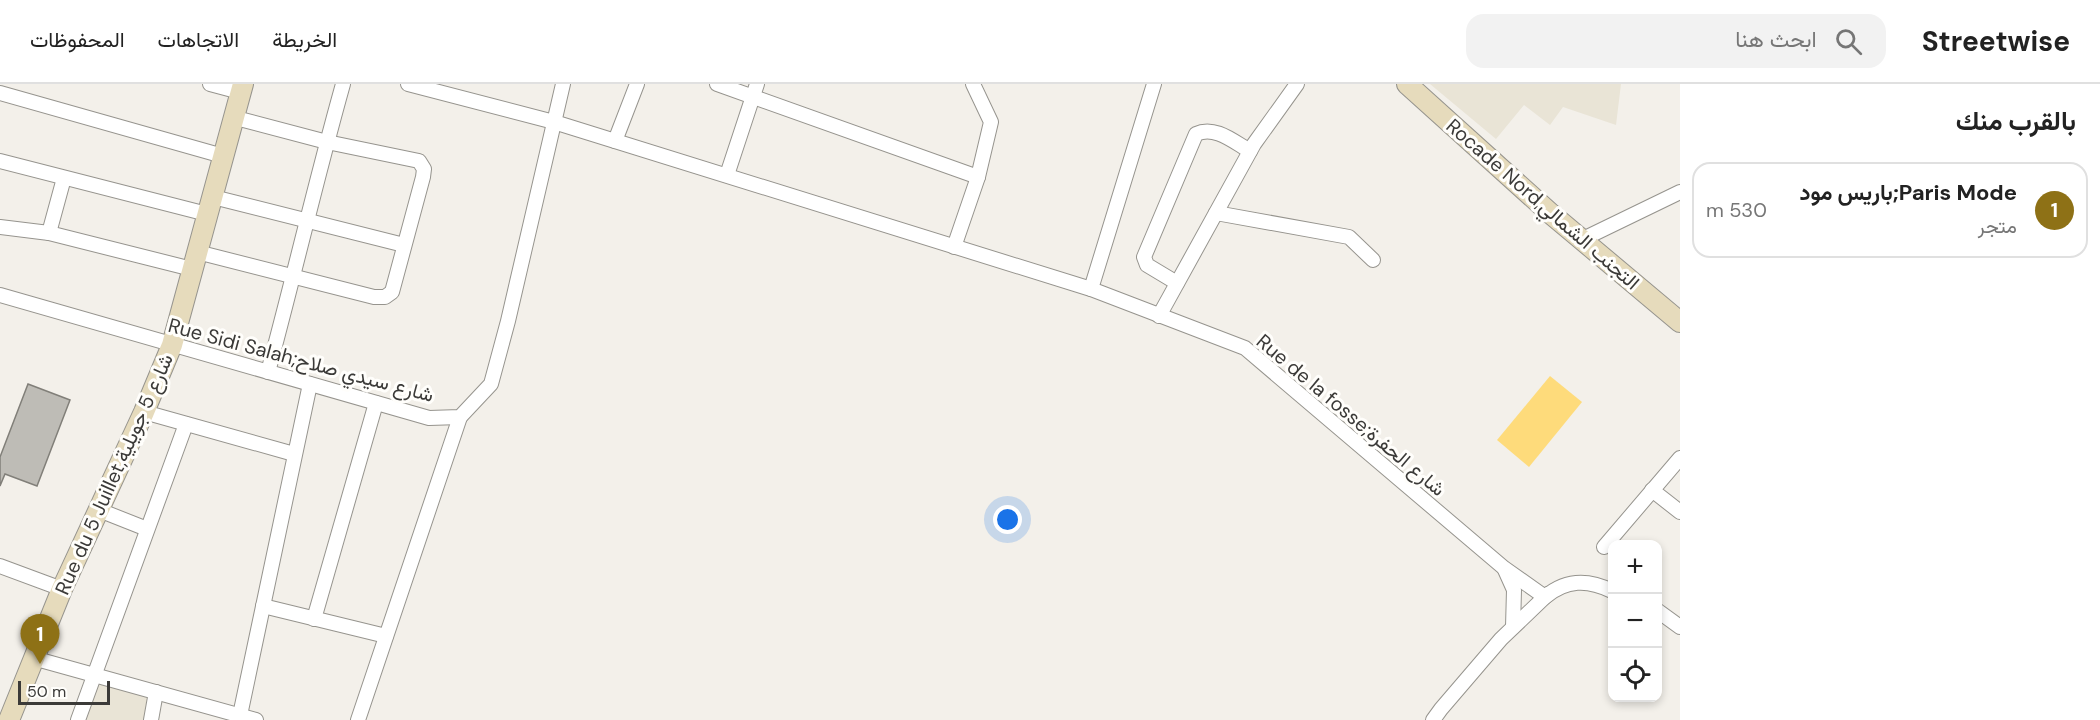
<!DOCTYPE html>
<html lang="ar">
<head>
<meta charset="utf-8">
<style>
	body { margin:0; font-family:"DM Sans",Vazirmatn,sans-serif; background:#f2f2f2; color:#222; direction:rtl }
	.controls { position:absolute; right:18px; bottom:18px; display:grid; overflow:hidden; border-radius:12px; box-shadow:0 3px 9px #0003 }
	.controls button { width:54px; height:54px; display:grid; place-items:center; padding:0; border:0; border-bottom:2px solid #e0e0e0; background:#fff; color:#222; font:30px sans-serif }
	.scale { position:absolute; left:18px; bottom:15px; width:92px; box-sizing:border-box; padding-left:6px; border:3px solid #3b3a38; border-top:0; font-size:16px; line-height:21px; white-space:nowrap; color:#3b3a38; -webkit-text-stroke:4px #fffefb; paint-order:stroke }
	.you { position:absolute; left:1008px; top:436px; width:21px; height:21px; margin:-15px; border:4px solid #fff; border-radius:50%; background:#1a73e8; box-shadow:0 0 0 9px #1a73e833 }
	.badge { display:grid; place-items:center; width:39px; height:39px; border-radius:50%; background:#8e7116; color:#fff; font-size:20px; font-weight:700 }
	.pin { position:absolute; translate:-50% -50px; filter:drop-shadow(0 2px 3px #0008) }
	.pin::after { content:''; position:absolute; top:32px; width:21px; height:18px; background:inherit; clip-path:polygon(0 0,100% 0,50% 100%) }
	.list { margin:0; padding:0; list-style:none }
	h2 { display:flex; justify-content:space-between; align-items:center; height:78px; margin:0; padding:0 24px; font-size:26px }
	h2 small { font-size:20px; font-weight:400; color:#767676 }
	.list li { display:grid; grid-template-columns:39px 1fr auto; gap:18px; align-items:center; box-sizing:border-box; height:96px; margin:0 12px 12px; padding:0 12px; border:2px solid #e0e0e0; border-radius:18px }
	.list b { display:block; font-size:22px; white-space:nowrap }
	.list p { margin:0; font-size:20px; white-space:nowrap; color:#767676 }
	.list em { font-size:20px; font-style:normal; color:#767676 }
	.icon { flex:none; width:33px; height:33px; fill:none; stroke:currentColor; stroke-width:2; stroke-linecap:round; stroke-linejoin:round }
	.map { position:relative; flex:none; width:1680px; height:636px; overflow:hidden; direction:ltr }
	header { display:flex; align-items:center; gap:36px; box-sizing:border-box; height:84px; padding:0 30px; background:#fff; border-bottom:2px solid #e0e0e0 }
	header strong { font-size:28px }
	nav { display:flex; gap:33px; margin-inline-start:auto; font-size:21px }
	.search { width:420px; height:54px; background:#f2f2f2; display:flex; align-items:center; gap:15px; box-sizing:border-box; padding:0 21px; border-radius:18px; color:#767676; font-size:22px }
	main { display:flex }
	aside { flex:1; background:#fff }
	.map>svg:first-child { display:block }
	.built { fill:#e9e4d6 }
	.green { fill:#fedb7b }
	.building { fill:#bebcb6; stroke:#817f79; stroke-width:1.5 }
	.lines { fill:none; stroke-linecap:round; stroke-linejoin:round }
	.street-casing { stroke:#96948e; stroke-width:16 }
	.secondary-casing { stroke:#96948e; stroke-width:22 }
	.street { stroke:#fff; stroke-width:14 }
	.secondary { stroke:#e6dbbc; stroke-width:20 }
	.labels { text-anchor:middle; stroke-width:6; stroke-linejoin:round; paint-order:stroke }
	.street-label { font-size:20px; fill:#3b3a38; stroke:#fffefb }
</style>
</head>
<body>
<header>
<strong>Streetwise</strong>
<div class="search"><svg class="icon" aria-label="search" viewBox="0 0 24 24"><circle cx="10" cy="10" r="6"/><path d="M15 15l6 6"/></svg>ابحث هنا</div>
<nav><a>الخريطة</a><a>الاتجاهات</a><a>المحفوظات</a></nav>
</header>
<main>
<aside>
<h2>بالقرب منك<small></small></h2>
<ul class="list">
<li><span class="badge">1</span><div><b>Paris Mode;باريس مود</b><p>متجر</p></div><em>530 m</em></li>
</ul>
</aside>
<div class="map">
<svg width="1680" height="636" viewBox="0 0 1680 636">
	<rect width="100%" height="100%" fill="#f3f0ea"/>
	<g class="built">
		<polygon points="1430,0 1621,0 1616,41 1563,23 1550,41 1524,21 1496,55"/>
		<polygon points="96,596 151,611 146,636 82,636"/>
	</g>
	<polygon class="green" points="1550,292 1582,318 1529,383 1497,356"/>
	<polygon class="building" points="28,300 70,316 37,402 5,390 0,402 0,373"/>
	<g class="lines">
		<defs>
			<g id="street">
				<polyline points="210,0 240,8"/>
				<polyline points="408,0 554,38 1091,205"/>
				<polyline points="717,0 978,93"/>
				<path d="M1154 0 1091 205 1245 264 1504 484 1545 513C1566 495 1588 495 1612 507"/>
				<polyline points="0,9 223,72"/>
				<polyline points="615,57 637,0"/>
				<polyline points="0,77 207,130"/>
				<polyline points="727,91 757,0"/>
				<polyline points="213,113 404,161"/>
				<polyline points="1216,129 1349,153 1373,176"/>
				<polyline points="0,143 49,149 192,185"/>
				<polyline points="49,149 64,94"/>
				<polyline points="1581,156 1680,108"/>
				<polyline points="954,163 978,93 991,38 973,0"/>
				<polyline points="197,168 374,213 385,213 392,208 423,93 424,85 419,77 327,58 232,33"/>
				<path d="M1177 199 1147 181 1144 173 1196 50C1215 41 1234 58 1250 67"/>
				<polyline points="0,211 429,334 460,333 491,300 508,237 563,0"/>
				<polyline points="1159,232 1254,60 1297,0"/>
				<path d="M268 288C294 192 316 96 343 0"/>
				<polyline points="144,328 294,370"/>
				<polyline points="1652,406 1680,428"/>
				<polyline points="99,426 147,445"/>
				<polyline points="1604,463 1680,374"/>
				<polyline points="0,482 62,505"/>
				<polyline points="1505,486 1514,506 1513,543"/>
				<polyline points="263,522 386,552"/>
				<polyline points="1658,527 1680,543"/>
				<polyline points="314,535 376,319"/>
				<polyline points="33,574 256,636"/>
				<polyline points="78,636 186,340"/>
				<polyline points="151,636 156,608"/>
				<polyline points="239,636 310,300"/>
				<polyline points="358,636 460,333"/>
				<polyline points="1433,636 1441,625 1501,555 1548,510"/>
			</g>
			<g id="secondary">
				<polyline points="1407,0 1550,129 1680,238"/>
				<polyline points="9,636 62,505 144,328 172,261 243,0"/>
			</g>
		</defs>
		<use href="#street" class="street-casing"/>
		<use href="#secondary" class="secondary-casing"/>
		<use href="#street" class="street"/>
		<use href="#secondary" class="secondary"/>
	</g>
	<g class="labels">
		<g class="street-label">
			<text transform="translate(1543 120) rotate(41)" y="7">Rocade Nord,التجنب الشمالي</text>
			<text transform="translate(301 276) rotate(15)" y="7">Rue Sidi Salah;شارع سيدي صلاح</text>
			<text transform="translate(1351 331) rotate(40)" y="7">Rue de la fosse;شارع الحفرة</text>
			<text transform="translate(114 390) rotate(-66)" y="7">Rue du 5 Juillet,شارع 5 جويلية</text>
		</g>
	</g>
</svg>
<div class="controls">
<button>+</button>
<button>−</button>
<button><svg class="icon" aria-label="locate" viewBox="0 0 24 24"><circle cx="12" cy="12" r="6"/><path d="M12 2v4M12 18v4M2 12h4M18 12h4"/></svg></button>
</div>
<div class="scale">50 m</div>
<div class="you"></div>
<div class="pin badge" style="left:40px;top:580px">1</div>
</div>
</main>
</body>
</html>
